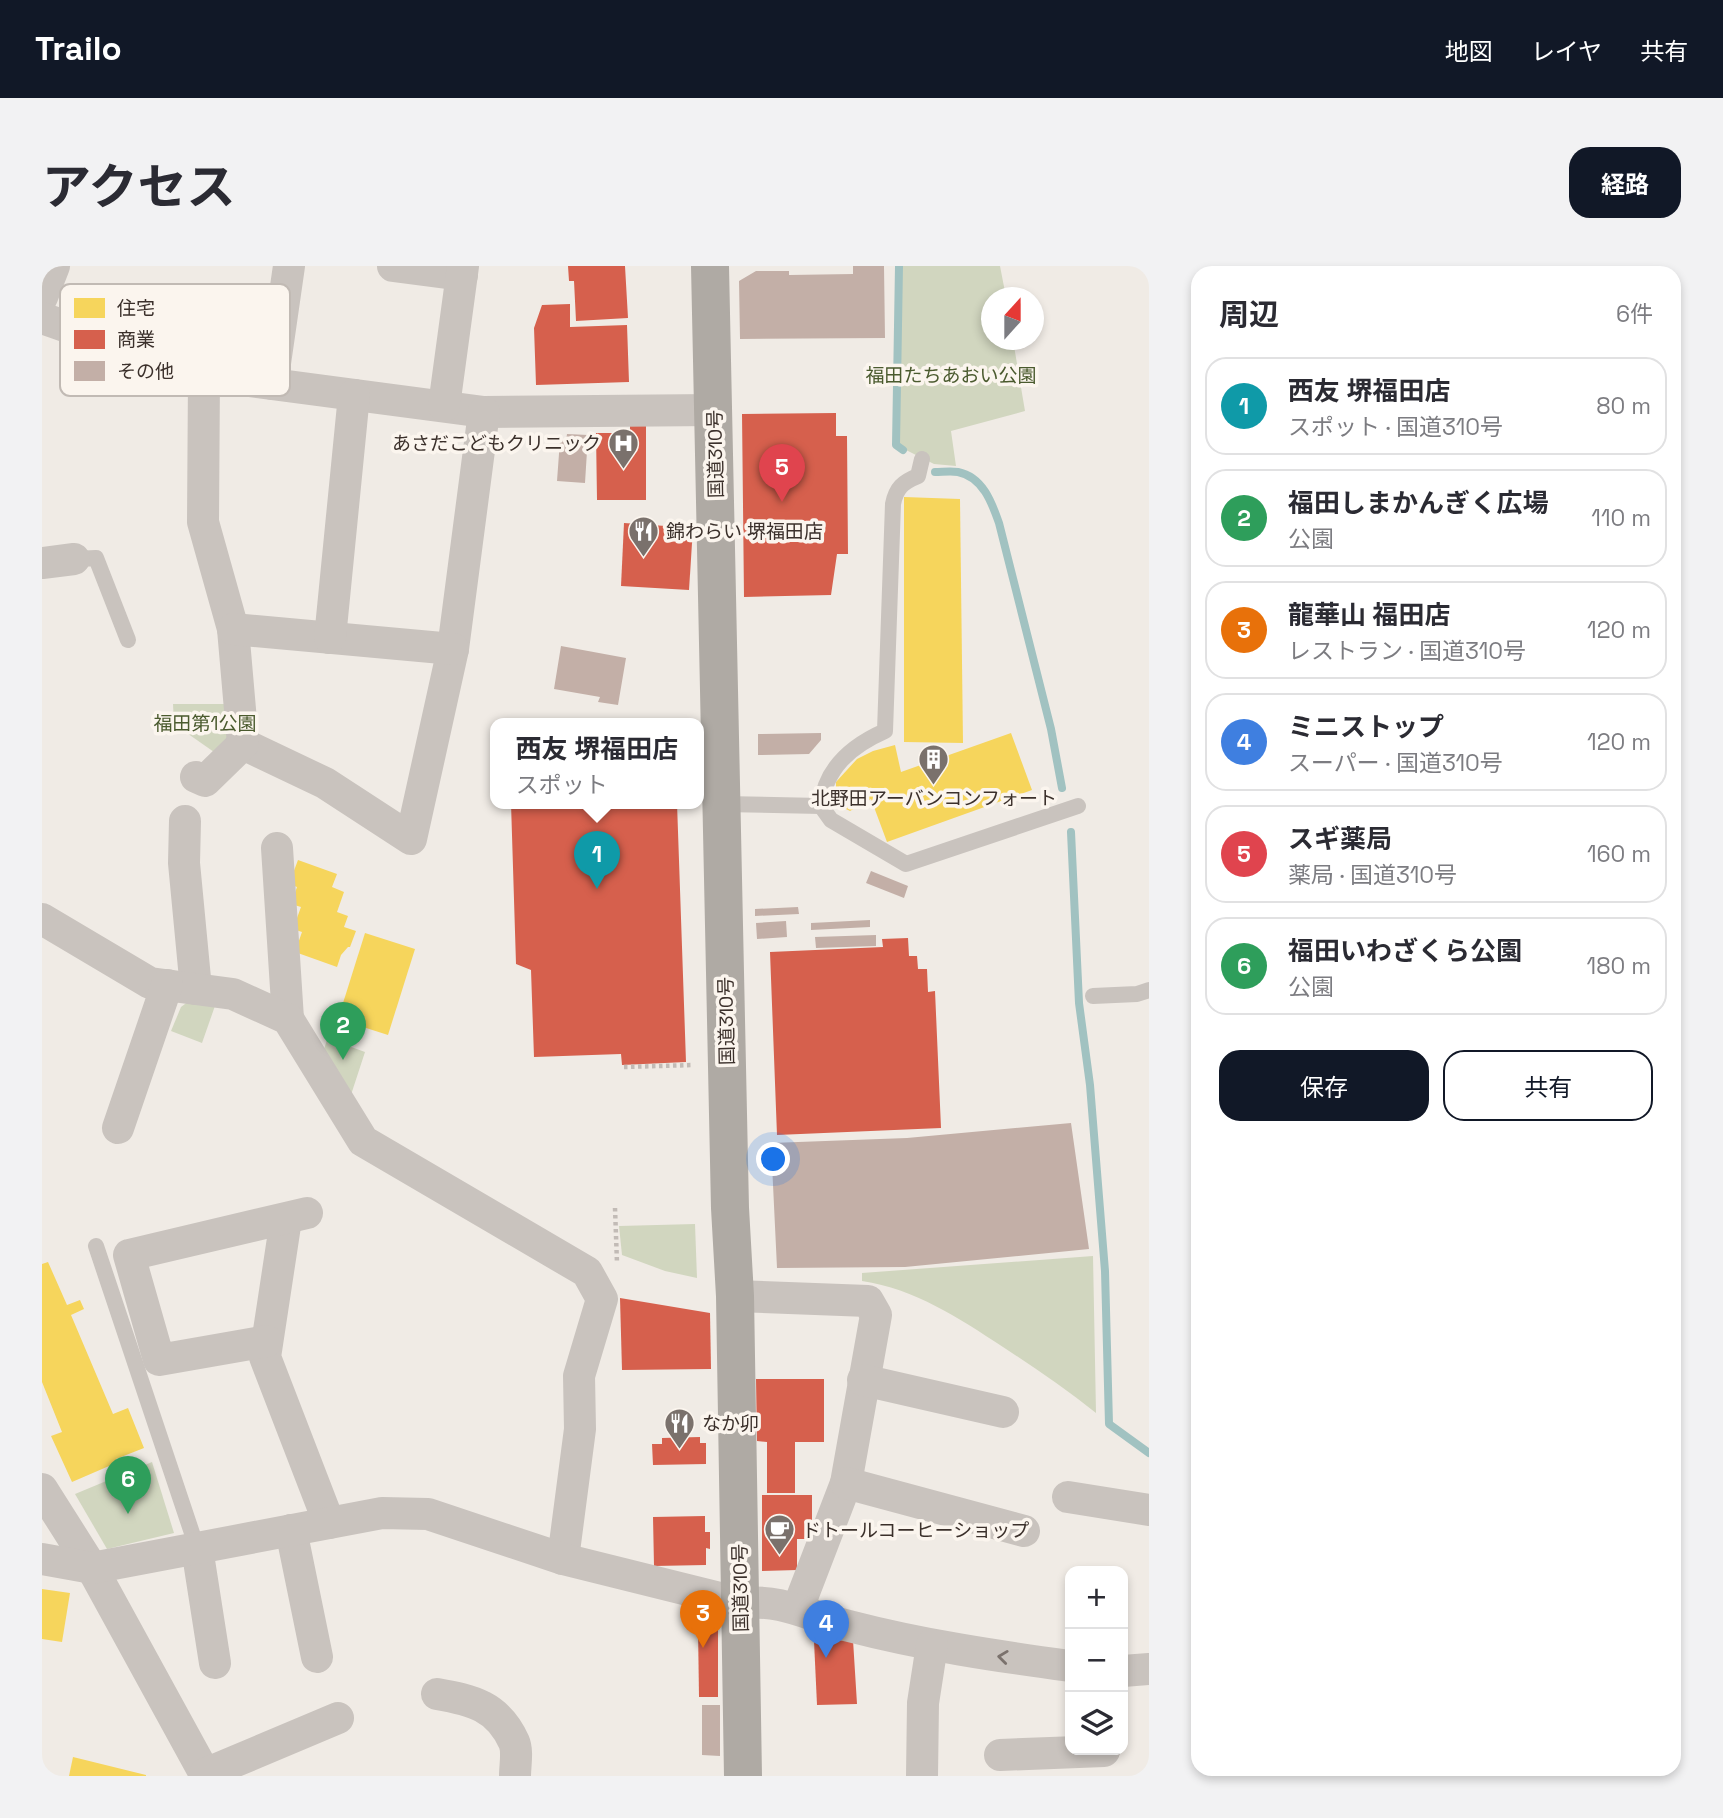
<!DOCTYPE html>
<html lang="ja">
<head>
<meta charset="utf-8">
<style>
	body { margin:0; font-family:"Space Grotesk","Noto Sans JP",sans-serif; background:#f2f2f3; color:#2b2b33 }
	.controls { position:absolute; right:21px; bottom:21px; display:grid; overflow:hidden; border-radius:14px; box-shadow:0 4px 10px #0003 }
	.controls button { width:63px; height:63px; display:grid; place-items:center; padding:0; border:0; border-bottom:2px solid #e1e1e2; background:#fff; color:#2b2b33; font:35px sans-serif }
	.compass { position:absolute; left:939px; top:21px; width:63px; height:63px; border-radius:50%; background:#fff; box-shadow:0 4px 10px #0003; rotate:21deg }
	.you { position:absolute; left:732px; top:894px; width:24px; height:24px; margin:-18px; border:5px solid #fff; border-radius:50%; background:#1a73e8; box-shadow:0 0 0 10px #1a73e833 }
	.badge { display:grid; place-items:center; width:46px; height:46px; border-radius:50%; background:#111827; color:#fff; font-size:23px; font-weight:700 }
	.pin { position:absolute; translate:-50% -58px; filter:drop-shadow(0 2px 4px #0008) }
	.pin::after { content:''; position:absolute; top:37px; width:24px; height:21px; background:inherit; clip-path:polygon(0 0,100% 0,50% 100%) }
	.popup { position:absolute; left:448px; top:452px; width:214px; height:91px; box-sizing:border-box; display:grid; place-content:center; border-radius:14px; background:#fff; filter:drop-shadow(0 2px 5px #0005); font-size:23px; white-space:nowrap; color:#7c7c81 }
	.popup b { font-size:26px; color:#2b2b33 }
	.popup::after { content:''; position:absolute; left:50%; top:100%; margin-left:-14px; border:14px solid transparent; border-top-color:#fff }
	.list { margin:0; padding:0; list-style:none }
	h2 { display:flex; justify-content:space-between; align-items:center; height:91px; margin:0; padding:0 28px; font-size:30px }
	h2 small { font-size:23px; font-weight:400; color:#7c7c81 }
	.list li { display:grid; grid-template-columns:46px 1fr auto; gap:21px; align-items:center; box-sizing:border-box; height:98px; margin:0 14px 14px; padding:0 14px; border:2px solid #e1e1e2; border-radius:21px }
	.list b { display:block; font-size:26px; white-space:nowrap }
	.list p { margin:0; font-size:23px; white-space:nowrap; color:#7c7c81 }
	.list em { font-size:23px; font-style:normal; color:#7c7c81 }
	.actions { display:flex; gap:14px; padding:21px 28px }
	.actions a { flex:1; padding:16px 0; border:2px solid #111827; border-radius:21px; text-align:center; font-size:24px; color:#111827 }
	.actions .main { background:#111827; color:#fff }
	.icon { flex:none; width:38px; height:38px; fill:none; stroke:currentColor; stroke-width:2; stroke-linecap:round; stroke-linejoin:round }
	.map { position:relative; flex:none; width:1107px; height:1510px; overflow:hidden; border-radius:21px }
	header { display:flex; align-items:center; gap:42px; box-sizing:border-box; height:98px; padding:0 35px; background:#111827; color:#fff }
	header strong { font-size:33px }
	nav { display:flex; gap:38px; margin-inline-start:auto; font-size:24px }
	.intro { display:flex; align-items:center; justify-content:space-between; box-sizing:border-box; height:168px; padding:0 42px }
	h1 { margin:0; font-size:49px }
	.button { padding:18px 32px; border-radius:21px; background:#111827; color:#fff; font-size:24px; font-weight:700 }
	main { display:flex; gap:42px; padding:0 42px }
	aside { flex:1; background:#fff; border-radius:21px; box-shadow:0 4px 10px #0003 }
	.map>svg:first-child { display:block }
	.green { fill:#d1d6bf }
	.homes { fill:#f6d55c }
	.shops { fill:#d6604d }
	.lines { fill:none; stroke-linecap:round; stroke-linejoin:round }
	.stream { stroke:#a1c2c1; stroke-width:8 }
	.building { fill:#c3afa7 }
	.path { stroke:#c2bbb6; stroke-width:4.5; stroke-dasharray:3.5 3.5; stroke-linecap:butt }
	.lane { stroke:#c9c3be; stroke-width:16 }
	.street { stroke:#c9c3be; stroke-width:32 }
	.highway { stroke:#afaaa4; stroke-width:38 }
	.oneway { stroke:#7b726d }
	.labels { text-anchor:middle; stroke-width:7; stroke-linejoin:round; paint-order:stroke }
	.park-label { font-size:19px; fill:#4a5a2e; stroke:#fbf5ee }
	.poi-label { font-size:19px; fill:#3b302b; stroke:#fbf5ee; text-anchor:start }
	.street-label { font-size:19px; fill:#3b302b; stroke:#fbf5ee }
	.key { fill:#fbf5ee; stroke:#c1bab4; stroke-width:2 }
	.key-label { font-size:19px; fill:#3b302b }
</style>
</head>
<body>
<header>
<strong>Trailo</strong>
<nav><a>地図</a><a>レイヤ</a><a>共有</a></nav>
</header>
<div class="intro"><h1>アクセス</h1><a class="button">経路</a></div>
<main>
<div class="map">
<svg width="1107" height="1510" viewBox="0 0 1107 1510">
	<rect width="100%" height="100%" fill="#f0ebe5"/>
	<g class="green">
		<polygon points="857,0 958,0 964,31 950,32 950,74 971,74 983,145 909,165 914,200 892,198 854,179"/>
		<polygon points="131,438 182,438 186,472 172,486 132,458"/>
		<polygon points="151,732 174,737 160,777 129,765 139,741"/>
		<polygon points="292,753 307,758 301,778 323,786 306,838 279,792"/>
		<polygon points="653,958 655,1012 623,1005 580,989 577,960"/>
		<path d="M1051 990 1054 1147C1024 1123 993 1102 961 1081 917 1052 873 1023 820 1015V1007Z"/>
		<polygon points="110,1196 132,1267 65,1283 33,1228"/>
	</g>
	<g class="homes">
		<polygon points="862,231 918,233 921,477 862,476"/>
		<polygon points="969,467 990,524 845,576 829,533 808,545 800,541 794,530 794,516 815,493 831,485 853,479 859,506"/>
		<polygon points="256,594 295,608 290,621 302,626 295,646 306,650 302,661 314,665 308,681 306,681 299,689 295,701 253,686 260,666 251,663 259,641 249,638 255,621 247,618"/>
		<polygon points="323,667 373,683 346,769 296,753"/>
		<polygon points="6,996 25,1039 38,1034 42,1043 29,1049 71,1148 86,1142 102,1182 74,1193 74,1197 30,1216 9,1170 20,1166 0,1116 0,998"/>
		<polygon points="0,1323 28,1327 20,1376 0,1373"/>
		<polygon points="31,1491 104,1509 104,1510 27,1510"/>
	</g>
	<g class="shops">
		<polygon points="526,0 583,0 586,52 534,55 532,15 527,15"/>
		<polygon points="528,38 528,61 585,59 587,116 494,119 492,62 500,39"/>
		<polygon points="794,147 794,170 805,170 806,288 795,288 789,329 702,331 700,148"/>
		<polygon points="604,159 604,234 555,234 554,167 588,167 588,160"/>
		<polygon points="582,257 651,262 647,324 579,320"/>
		<polygon points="469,537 635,537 644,796 580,799 579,788 492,791 489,704 474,698"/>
		<polygon points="866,672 867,690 875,690 876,703 885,703 886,726 893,725 899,862 735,869 728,686 841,681 840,673"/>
		<polygon points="578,1032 668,1047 669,1103 580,1104"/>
		<polygon points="714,1113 782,1113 782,1176 753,1176 753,1227 725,1227 725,1176 715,1175"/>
		<polygon points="658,1171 658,1177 664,1177 664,1198 611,1199 610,1178 620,1178 620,1172"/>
		<polygon points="720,1229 770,1229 770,1273 755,1273 755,1304 720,1305"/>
		<polygon points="663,1250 663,1266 668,1266 668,1283 664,1282 664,1299 612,1300 611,1251"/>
		<polygon points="656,1362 676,1362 676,1431 657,1431"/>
		<polygon points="811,1374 815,1438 775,1439 772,1375"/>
	</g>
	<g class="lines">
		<g class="stream">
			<polyline points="857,0 854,179 861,184"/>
			<path d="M893 206C900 206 909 205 916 206 941 211 950 237 957 257L1009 463 1020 522"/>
			<polyline points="1029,566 1037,737 1048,819 1063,1005 1067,1158 1107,1187"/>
		</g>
	</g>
	<g class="building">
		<polygon points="811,0 842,0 843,72 698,73 697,15 714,5 747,5 747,9 811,8"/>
		<polygon points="525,168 546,169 543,217 515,215 518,174 524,175"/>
		<polygon points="519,380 584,392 576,439 556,436 558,431 512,423"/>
		<polygon points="779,467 779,474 767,488 716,489 716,468"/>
		<polygon points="829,605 866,620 862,632 824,617"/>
		<polygon points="756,641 757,648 713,650 713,643"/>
		<polygon points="828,654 828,661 769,664 769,657"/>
		<polygon points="744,655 745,671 715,673 714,657"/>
		<polygon points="834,669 834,680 774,682 773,671"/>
		<polygon points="1029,857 1047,983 863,1001 735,1002 729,877 865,872"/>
		<polygon points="660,1439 678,1439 678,1490 660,1489"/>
	</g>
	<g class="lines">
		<g class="path">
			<polyline points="582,801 651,799"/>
			<polyline points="573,942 575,997"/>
		</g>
		<g class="lane">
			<path d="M880 193 876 210C861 216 854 222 851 238L843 465C809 480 783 502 779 540L789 554 864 598 1036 540"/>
			<polyline points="32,293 54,292 86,374"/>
			<polyline points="680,538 779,540"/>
			<polyline points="1051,730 1095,728 1107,724"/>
			<polyline points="54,980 155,1282"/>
		</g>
		<g class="street">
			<polyline points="351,0 420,9"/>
			<polyline points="0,31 12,0"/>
			<polyline points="0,52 162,109 442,146 672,144"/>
			<polyline points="162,109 161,256 191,363 201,478 283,517 369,573 411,383 442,146"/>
			<polyline points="230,118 247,0"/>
			<polyline points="402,140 421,0"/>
			<polyline points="0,297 32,293"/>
			<polyline points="191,363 411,383"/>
			<polyline points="288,372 312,129"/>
			<polyline points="154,511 163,515 201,478"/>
			<polyline points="143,555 142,597 154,723"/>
			<polyline points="235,582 246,753"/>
			<polyline points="0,653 108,717 191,728 246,753 321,875 545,1006 560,1033 537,1110 538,1163 521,1293"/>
			<polyline points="76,862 125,719"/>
			<polyline points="244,953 223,1091 287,1257"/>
			<polyline points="693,1030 826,1035 834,1049 804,1217 756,1342"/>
			<polyline points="225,1075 117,1094 87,989 265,947"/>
			<polyline points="821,1114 961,1146"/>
			<polyline points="804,1217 982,1265"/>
			<polyline points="0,1223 50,1302 164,1510"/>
			<polyline points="1026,1231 1107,1244"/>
			<polyline points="249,1264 275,1391"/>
			<polyline points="155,1282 173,1397"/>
			<path d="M0 1293 50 1302 340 1247 386 1248 521 1293 698 1337C743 1333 766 1350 807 1360 880 1379 954 1390 1028 1400"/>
			<polyline points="1081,1405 1107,1403"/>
			<path d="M395 1428C430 1434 456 1440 472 1476 476 1485 473 1500 473 1510"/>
			<polyline points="958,1489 1062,1485"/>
			<polyline points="163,1508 296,1452"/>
			<polyline points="880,1510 881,1437 890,1379"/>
		</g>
		<polyline class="highway" points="668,0 688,942 693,1030 701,1510"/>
	</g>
	<defs><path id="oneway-chevron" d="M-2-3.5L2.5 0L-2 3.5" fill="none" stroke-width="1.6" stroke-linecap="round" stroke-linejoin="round" transform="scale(1.75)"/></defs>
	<use class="oneway" href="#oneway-chevron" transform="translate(961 1391) rotate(-173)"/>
	<defs>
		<symbol id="hospital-pin" viewBox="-11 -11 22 30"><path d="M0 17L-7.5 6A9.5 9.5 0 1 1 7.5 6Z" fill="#7a716c" stroke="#fbf5ee"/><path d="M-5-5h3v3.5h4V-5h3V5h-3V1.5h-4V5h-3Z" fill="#fff"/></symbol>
		<symbol id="restaurant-pin" viewBox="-11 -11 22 30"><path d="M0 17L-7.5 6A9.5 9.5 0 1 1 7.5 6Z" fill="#7a716c" stroke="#fbf5ee"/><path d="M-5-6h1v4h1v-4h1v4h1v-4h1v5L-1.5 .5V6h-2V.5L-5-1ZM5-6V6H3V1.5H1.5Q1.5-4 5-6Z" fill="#fff"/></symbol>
		<symbol id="building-pin" viewBox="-11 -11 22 30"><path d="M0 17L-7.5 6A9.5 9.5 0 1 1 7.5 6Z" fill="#7a716c" stroke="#fbf5ee"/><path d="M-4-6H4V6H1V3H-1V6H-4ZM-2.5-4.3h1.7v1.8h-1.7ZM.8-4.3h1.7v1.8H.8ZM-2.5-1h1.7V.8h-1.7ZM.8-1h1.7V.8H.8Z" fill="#fff"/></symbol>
		<symbol id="cafe-pin" viewBox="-11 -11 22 30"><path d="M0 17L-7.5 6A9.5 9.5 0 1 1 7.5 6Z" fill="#7a716c" stroke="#fbf5ee"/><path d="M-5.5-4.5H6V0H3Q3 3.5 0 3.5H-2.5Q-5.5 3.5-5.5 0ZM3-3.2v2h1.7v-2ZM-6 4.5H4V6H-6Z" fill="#fff"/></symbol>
	</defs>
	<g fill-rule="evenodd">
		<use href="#hospital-pin" x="564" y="160" width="35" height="47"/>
		<use href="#restaurant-pin" x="584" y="248" width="35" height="47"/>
		<use href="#building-pin" x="874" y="476" width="35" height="47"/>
		<use href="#restaurant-pin" x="620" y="1140" width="35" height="47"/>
		<use href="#cafe-pin" x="720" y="1246" width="35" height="47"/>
	</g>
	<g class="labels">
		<g class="park-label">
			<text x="909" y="116">福田たちあおい公園</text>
			<text x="163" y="464">福田第1公園</text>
		</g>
		<g class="poi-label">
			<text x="559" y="184" text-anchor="end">あさだこどもクリニック</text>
			<text x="624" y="272">錦わらい 堺福田店</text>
			<text x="892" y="539" text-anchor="middle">北野田アーバンコンフォート</text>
			<text x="660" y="1164">なか卯</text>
			<text x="760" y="1271">ドトールコーヒーショップ</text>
		</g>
		<g class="street-label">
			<text transform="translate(673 188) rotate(-91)" y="7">国道310号</text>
			<text transform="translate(684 755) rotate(-91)" y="7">国道310号</text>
			<text transform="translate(698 1322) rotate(-91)" y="7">国道310号</text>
		</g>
	</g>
	<rect x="18" y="18" width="230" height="112" rx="10" class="key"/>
	<rect x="32" y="32" width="31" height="20" fill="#f6d55c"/>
	<rect x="32" y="64" width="31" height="19" fill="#d6604d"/>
	<rect x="32" y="95" width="31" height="20" fill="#c3afa7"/>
	<g class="key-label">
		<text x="75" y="49">住宅</text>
		<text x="75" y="80">商業</text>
		<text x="75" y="112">その他</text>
	</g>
</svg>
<div class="controls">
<button>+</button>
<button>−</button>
<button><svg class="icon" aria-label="layers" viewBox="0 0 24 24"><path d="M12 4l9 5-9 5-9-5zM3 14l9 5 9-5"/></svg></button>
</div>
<svg class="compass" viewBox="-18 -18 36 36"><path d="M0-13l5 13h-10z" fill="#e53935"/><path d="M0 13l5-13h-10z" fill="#7c7c81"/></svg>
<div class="you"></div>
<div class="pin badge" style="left:555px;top:623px;background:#0f9aa8">1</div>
<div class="popup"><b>西友 堺福田店</b>スポット</div>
<div class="pin badge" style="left:301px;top:794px;background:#2e9e5b">2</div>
<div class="pin badge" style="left:661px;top:1382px;background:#e8710a">3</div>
<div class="pin badge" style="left:784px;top:1392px;background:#3f7fe0">4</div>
<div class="pin badge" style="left:740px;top:236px;background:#e0444e">5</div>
<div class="pin badge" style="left:86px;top:1248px;background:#2e9e5b">6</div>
</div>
<aside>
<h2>周辺<small>6件</small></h2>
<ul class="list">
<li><span class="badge" style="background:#0f9aa8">1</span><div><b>西友 堺福田店</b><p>スポット · 国道310号</p></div><em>80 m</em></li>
<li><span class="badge" style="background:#2e9e5b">2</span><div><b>福田しまかんぎく広場</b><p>公園</p></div><em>110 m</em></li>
<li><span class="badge" style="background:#e8710a">3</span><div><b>龍華山 福田店</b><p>レストラン · 国道310号</p></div><em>120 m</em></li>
<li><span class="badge" style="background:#3f7fe0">4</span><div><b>ミニストップ</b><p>スーパー · 国道310号</p></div><em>120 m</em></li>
<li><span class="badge" style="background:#e0444e">5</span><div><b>スギ薬局</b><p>薬局 · 国道310号</p></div><em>160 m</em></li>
<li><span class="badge" style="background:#2e9e5b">6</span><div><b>福田いわざくら公園</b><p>公園</p></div><em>180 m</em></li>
</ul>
<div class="actions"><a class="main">保存</a><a>共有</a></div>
</aside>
</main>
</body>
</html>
